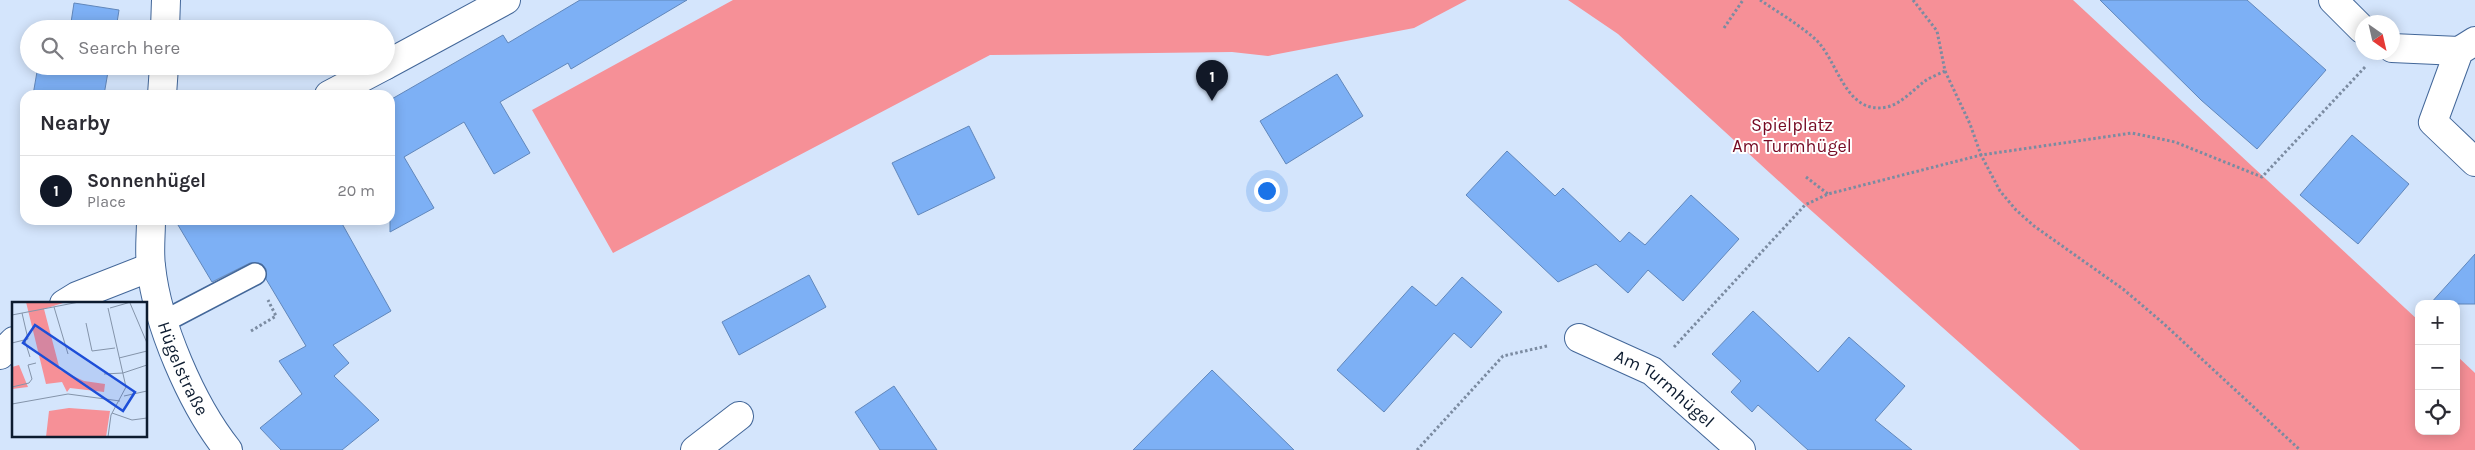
<!DOCTYPE html>
<html lang="en">
<head>
<meta charset="utf-8">
<style>
	body { margin:0; font-family:Karla,sans-serif; background:#f2f2f3; color:#2b2b33 }
	.controls { position:absolute; right:15px; bottom:15px; display:grid; overflow:hidden; border-radius:10px; box-shadow:0 2px 12px #0003 }
	.controls button { width:45px; height:45px; display:grid; place-items:center; padding:0; border:0; border-bottom:1px solid #e1e1e2; background:#fff; color:#2b2b33; font:25px sans-serif }
	.compass { position:absolute; left:2355px; top:15px; width:45px; height:45px; border-radius:50%; background:#fff; box-shadow:0 2px 12px #0003; rotate:146deg }
	.you { position:absolute; left:1266px; top:190px; width:18px; height:18px; margin:-12px; border:4px solid #fff; border-radius:50%; background:#1a73e8; box-shadow:0 0 0 8px #1a73e833 }
	.badge { display:grid; place-items:center; width:32px; height:32px; border-radius:50%; background:#111827; color:#fff; font-size:16px; font-weight:700 }
	.pin { position:absolute; translate:-50% -41px; filter:drop-shadow(0 1px 2px #0008) }
	.pin::after { content:''; position:absolute; top:26px; width:18px; height:15px; background:inherit; clip-path:polygon(0 0,100% 0,50% 100%) }
	.list { margin:0; padding:0; list-style:none }
	h2 { display:flex; justify-content:space-between; align-items:center; height:65px; margin:0; padding:0 20px; font-size:21px }
	h2 small { font-size:16px; font-weight:400; color:#7c7c81 }
	.list li { display:grid; grid-template-columns:32px 1fr auto; gap:15px; align-items:center; box-sizing:border-box; height:70px; padding:0 20px; border-top:1px solid #e1e1e2 }
	.list b { display:block; font-size:19px; white-space:nowrap }
	.list p { margin:0; font-size:16px; white-space:nowrap; color:#7c7c81 }
	.list em { font-size:16px; font-style:normal; color:#7c7c81 }
	.icon { flex:none; width:28px; height:28px; fill:none; stroke:currentColor; stroke-width:2; stroke-linecap:round; stroke-linejoin:round }
	.map { position:relative; flex:none; width:2475px; height:450px; overflow:hidden }
	.search { position:absolute; background:#fff; box-shadow:0 2px 12px #0003; left:20px; top:20px; width:375px; height:55px; display:flex; align-items:center; gap:12px; box-sizing:border-box; padding:0 18px; border-radius:28px; color:#7c7c81; font-size:19px }
	.panel { position:absolute; background:#fff; box-shadow:0 2px 12px #0003; left:20px; top:90px; width:375px; height:135px; border-radius:15px }
	.map>svg:first-child { display:block }
	.green { fill:#f69097 }
	.building { fill:#7db0f5; stroke:#6187bb }
	.lines { fill:none; stroke-linecap:round; stroke-linejoin:round }
	.service-casing { stroke:#436799; stroke-width:24 }
	.minor-casing { stroke:#436799; stroke-width:30 }
	.tertiary-casing { stroke:#436799; stroke-width:30 }
	.path { stroke:#7b8ba1; stroke-width:3; stroke-dasharray:2.5 2.5; stroke-linecap:butt }
	.service { stroke:#fff; stroke-width:21 }
	.minor { stroke:#fff; stroke-width:28 }
	.tertiary { stroke:#fff; stroke-width:28 }
	.labels { text-anchor:middle; stroke-width:4; stroke-linejoin:round; paint-order:stroke }
	.park-label { font-size:18px; fill:#750923; stroke:#fff }
	.street-label { font-size:18px; fill:#0c1b2f; stroke:#fff }
	.inset-road { fill:none; stroke:#8494aa; stroke-width:1 }
	.view { fill:#1d4ed8; fill-opacity:0.15; stroke:#1d4ed8; stroke-width:2.5 }
	.inset-edge { fill:none; stroke:#0c1b2f; stroke-width:2.5 }
</style>
</head>
<body>
<div class="map">
<svg width="2475" height="450" viewBox="0 0 2475 450">
	<rect width="100%" height="100%" fill="#d4e5fc"/>
	<g class="green">
		<polygon points="733,0 1467,0 1414,28 1268,56 1232,52 990,55 613,253 532,110"/>
		<polygon points="1568,0 2073,0 2419,321 2419,431 2456,431 2456,355 2475,373 2475,450 2080,450 1805,205 1618,34"/>
	</g>
	<g class="building">
		<polygon points="580,0 687,0 571,69 568,63 500,102 530,153 494,174 464,122 404,157 434,208 390,232 390,100 503,35 508,43"/>
		<polygon points="2100,0 2247,0 2326,70 2257,149 2201,100"/>
		<polygon points="74,3 119,10 116,29 70,29"/>
		<polygon points="38,66 109,66 104,95 33,95"/>
		<polygon points="1337,74 1363,116 1286,164 1260,121"/>
		<polygon points="969,126 995,178 918,215 892,163"/>
		<polygon points="2352,135 2409,184 2358,244 2300,195"/>
		<polygon points="1507,151 1555,196 1563,188 1620,242 1629,232 1645,245 1691,195 1739,239 1683,301 1648,270 1628,293 1596,264 1558,282 1466,195"/>
		<polygon points="175,220 340,220 391,311 333,345 349,363 334,376 379,420 342,450 281,450 260,428 302,394 279,361 306,346 266,279 266,269 262,264 250,263 212,282"/>
		<polygon points="2475,254 2475,304 2430,304"/>
		<polygon points="809,275 826,307 739,355 722,322"/>
		<polygon points="1462,277 1502,312 1471,348 1454,333 1384,412 1337,370 1412,286 1436,306"/>
		<polygon points="1753,311 1818,372 1849,337 1905,386 1875,420 1912,450 1808,450 1758,405 1752,412 1731,392 1741,381 1712,354"/>
		<polygon points="1212,370 1294,450 1133,450"/>
		<polygon points="894,386 937,450 880,450 855,412"/>
	</g>
	<g class="lines">
		<defs>
			<polyline id="service" points="165,321 255,274"/>
			<g id="minor">
				<polyline points="2333,0 2362,29"/>
				<polyline points="2475,41 2459,51 2433,122 2475,162"/>
				<polyline points="2392,48 2459,51"/>
				<polyline points="386,65 506,0"/>
				<polyline points="329,95 384,66"/>
				<polyline points="64,304 77,296 151,267"/>
				<path id="s1" d="M1579 338 1652 371 1741 450"/>
				<polyline points="0,355 14,341"/>
				<polyline points="695,450 739,416"/>
			</g>
			<g id="tertiary">
				<polyline points="165,29 166,0"/>
				<polyline points="162,95 164,66"/>
				<path id="s2" d="M151 220C151 235 149 251 151 266 157 324 192 405 228 450"/>
			</g>
		</defs>
		<use href="#service" class="service-casing"/>
		<use href="#minor" class="minor-casing"/>
		<use href="#tertiary" class="tertiary-casing"/>
		<g class="path">
			<path d="M1760 0C1778 12 1798 24 1814 38 1838 58 1844 116 1887 107 1901 104 1913 90 1925 81 1931 77 1939 74 1945 71"/>
			<polyline points="1913,0 1937,31 1945,71 1970,124 1981,155 2000,191 2016,210 2034,226 2123,289 2163,323 2300,450"/>
			<polyline points="1724,28 1743,0"/>
			<polyline points="1806,177 1828,194"/>
			<polyline points="251,331 276,316 268,300"/>
			<polyline points="1674,347 1805,205 1828,194 1981,155 2132,133 2175,142 2262,177 2366,66"/>
			<polyline points="1417,450 1503,356 1547,346"/>
		</g>
		<use href="#service" class="service"/>
		<use href="#minor" class="minor"/>
		<use href="#tertiary" class="tertiary"/>
	</g>
	<g class="labels">
		<g class="park-label">
			<text x="1792" y="131">Spielplatz<tspan x="1792" dy="21">Am Turmhügel</tspan></text>
		</g>
		<g class="street-label">
			<text dy="6" stroke="none"><textPath href="#s2" startOffset="154">Hügelstraße</textPath></text>
			<text dy="6" stroke="none"><textPath href="#s1" startOffset="100">Am Turmhügel</textPath></text>
		</g>
	</g>
	<g transform="translate(12 302)">
		<rect width="135" height="135" fill="#d4e5fc"/>
		<path d="M14 0H54L32 7 48 68 72 79 93 82 92 90 58 86 55 90 50 80 34 82ZM7 63 16 85 0 87V65ZM57 106 98 109 94 135H34L37 109Z" fill="#f69097"/>
		<path class="inset-road" d="M118 1 135 41M42 5 56 52M96 6 114 85 99 113 96 135M98 6 119 0M0 13 67 0M74 21 80 49 103 46M13 39 18 55M0 41 16 37 10 11M107 56 135 49M92 72 111 71 135 63M0 85 17 81 20 77 16 63 24 61M112 94 135 89M0 102 56 92 108 99M100 111 120 118 135 116"/>
		<path class="view" d="M23 23 123 90 111 109 11 41Z"/>
		<rect width="135" height="135" class="inset-edge"/>
	</g>
</svg>
<div class="controls">
<button>+</button>
<button>−</button>
<button><svg class="icon" aria-label="locate" viewBox="0 0 24 24"><circle cx="12" cy="12" r="6"/><path d="M12 2v4M12 18v4M2 12h4M18 12h4"/></svg></button>
</div>
<svg class="compass" viewBox="-18 -18 36 36"><path d="M0-13l5 13h-10z" fill="#e53935"/><path d="M0 13l5-13h-10z" fill="#7c7c81"/></svg>
<div class="you"></div>
<div class="pin badge" style="left:1212px;top:101px">1</div>
<div class="search"><svg class="icon" aria-label="search" viewBox="0 0 24 24"><circle cx="10" cy="10" r="6"/><path d="M15 15l6 6"/></svg>Search here</div>
<section class="panel">
<h2>Nearby<small></small></h2>
<ul class="list">
<li><span class="badge">1</span><div><b>Sonnenhügel</b><p>Place</p></div><em>20 m</em></li>
</ul>
</section>
</div>
</body>
</html>
